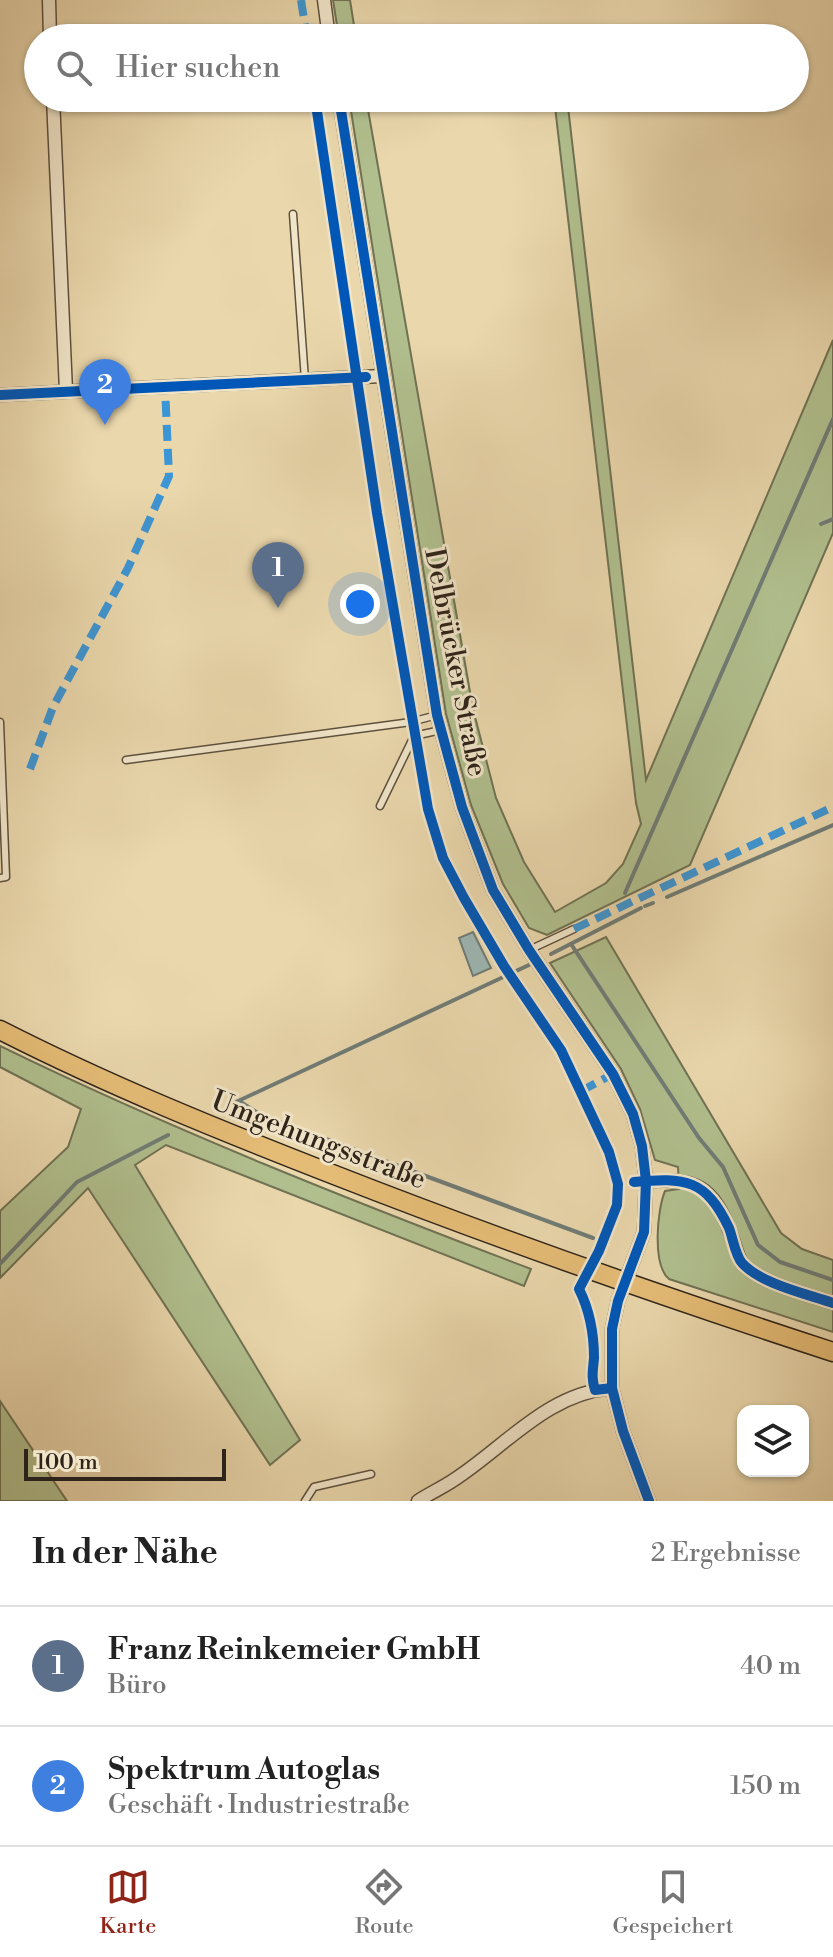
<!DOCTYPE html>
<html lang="de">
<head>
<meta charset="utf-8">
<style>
	body { margin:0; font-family:"Libre Bodoni",serif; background:#f6f6f6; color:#222 }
	.controls { position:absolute; right:24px; bottom:24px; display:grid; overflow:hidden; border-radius:16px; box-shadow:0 2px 6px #0004 }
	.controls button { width:72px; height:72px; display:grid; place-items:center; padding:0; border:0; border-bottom:2px solid #e0e0e0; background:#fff; color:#222; font:40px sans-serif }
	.scale { position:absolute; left:24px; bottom:20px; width:202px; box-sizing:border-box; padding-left:8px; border:4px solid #2e241a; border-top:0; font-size:22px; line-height:28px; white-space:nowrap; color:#2e241a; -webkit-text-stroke:6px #f1e5c9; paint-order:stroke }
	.you { position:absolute; left:360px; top:604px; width:28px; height:28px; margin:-20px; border:6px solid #fff; border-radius:50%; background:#1a73e8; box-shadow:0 0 0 12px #1a73e833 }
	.badge { display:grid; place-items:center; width:52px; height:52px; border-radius:50%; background:#8f2418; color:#fff; font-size:26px; font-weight:700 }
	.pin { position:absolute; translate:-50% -66px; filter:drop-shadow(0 2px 4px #0008) }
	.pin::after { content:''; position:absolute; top:42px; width:28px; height:24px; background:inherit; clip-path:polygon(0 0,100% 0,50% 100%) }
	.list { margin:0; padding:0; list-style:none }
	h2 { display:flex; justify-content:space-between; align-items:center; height:104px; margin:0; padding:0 32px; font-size:34px }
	h2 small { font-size:26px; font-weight:400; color:#767676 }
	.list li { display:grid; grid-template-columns:52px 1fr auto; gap:24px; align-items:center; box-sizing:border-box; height:120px; padding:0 32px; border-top:2px solid #e0e0e0 }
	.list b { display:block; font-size:30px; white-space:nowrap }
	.list p { margin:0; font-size:26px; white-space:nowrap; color:#767676 }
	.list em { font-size:26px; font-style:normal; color:#767676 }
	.icon { flex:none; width:44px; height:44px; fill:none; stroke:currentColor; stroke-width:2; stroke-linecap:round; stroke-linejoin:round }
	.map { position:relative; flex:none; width:833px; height:1501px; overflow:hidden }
	.search { position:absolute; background:#fff; box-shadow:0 2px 6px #0004; left:24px; right:24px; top:24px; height:88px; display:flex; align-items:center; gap:20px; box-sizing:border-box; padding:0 28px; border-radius:44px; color:#767676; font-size:30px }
	.sheet { height:344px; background:#fff }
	nav { display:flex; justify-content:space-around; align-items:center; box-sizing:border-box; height:112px; border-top:2px solid #e0e0e0; background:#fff; font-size:22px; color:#767676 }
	nav a { display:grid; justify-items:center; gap:4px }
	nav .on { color:#8f2418 }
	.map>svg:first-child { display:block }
	.green { fill:#b1bf8e; stroke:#707254; stroke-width:2 }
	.water { fill:#9cb7b4; stroke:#707c76; stroke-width:2 }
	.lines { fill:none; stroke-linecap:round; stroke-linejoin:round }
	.stream { stroke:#707c76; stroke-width:4 }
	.service-casing { stroke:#5d513e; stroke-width:9 }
	.minor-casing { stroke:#5d513e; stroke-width:15 }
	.primary-casing { stroke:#2e241a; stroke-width:21 }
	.service { stroke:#f1e5c9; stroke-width:6 }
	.minor { stroke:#f1e5c9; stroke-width:12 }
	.primary { stroke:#e5bc76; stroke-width:18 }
	.quiet { stroke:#3c95d4; stroke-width:8; stroke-dasharray:16 8; stroke-linecap:butt }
	.cycleway-casing { stroke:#f1e5c9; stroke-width:15 }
	.cycleway { stroke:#0057b8; stroke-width:10 }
	.labels { text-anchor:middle; stroke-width:6; stroke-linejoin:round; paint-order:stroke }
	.street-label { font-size:28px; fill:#2e241a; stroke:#f1e5c9 }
</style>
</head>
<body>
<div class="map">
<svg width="833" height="1501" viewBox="0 0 833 1501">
	<rect width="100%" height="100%" fill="#ead7ac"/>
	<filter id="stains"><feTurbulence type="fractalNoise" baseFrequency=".0025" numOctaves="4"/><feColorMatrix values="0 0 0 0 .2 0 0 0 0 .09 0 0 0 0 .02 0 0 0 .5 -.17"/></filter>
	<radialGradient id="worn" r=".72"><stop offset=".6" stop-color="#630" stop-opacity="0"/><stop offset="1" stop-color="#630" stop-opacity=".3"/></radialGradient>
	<g class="green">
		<polygon points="333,0 350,0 356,38 339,38"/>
		<polygon points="349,98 366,98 473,709 496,798 524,862 555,912 606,883 623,864 641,824 636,803 554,98 567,98 646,780 833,340 833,533 690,865 547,935 529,928 503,884 471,805 446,714"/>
		<path d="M606 937 781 1233 802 1249 833 1260V1332L669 1279C652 1265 657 1210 665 1191L679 1189 678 1167 655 1160 640 1109 621 1069 550 963Z"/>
		<path d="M0 1046C172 1130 352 1201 531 1269L524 1286 166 1145 135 1165 300 1440 270 1465 88 1188 0 1278V1211L68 1147 81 1109 0 1067Z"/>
		<polygon points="0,1401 67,1501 0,1501"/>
	</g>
	<polygon class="water" points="473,932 491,968 473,976 459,938"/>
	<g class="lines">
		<g class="stream">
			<polyline points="821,524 833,519"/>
			<polyline points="625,893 833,419"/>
			<polyline points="667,897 833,825"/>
			<polyline points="645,906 653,903"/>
			<polyline points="571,944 699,1138 723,1167 758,1245 780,1262 833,1280"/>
			<polyline points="551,954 641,908"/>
			<polyline points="239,1101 261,1115 593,1238"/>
			<polyline points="236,1102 529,965"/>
			<polyline points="0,1264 77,1182 168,1135"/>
		</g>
		<defs>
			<g id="service">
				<polyline points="293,214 305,380"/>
				<polyline points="0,722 6,877 0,878"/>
				<polyline points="126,760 411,722 437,715"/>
				<polyline points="380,806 414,736 441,730"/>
				<polyline points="529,950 574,929"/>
				<polyline points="305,1501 314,1487 371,1474"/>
			</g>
			<g id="minor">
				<polyline points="49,0 50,38"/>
				<polyline points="324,0 329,38"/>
				<polyline points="53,98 66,391"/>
				<polyline points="339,98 437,715 462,807 493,890 529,950 613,1074 633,1114 642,1146 646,1181 644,1232 618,1301 612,1329 612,1388 623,1431 649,1501"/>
				<polyline points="0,395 382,376"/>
				<path d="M646 1181C696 1178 712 1185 731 1234 734 1242 737 1256 742 1263 761 1284 807 1294 833 1303"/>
				<path d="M418 1501C432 1492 448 1485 461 1475 509 1442 550 1393 612 1388"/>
			</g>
			<path id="primary" d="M0 1030C108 1085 219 1130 332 1174 498 1239 664 1297 833 1352"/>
		</defs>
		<use href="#service" class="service-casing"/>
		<use href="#minor" class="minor-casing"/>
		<use href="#primary" class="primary-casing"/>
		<use href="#service" class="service"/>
		<use href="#minor" class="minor"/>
		<use href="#primary" class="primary"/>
		<g class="quiet">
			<polyline points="301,0 307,38"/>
			<polyline points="30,769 53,707 128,568 169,476 165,387"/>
			<polyline points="574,929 833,807"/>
			<polyline points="581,1091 613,1074"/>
		</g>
		<defs>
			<g id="cycleway">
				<path d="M315 98 377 513 428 809 443 858 464 898 504 966 561 1050 609 1152 618 1184 617 1205 599 1251 579 1289C590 1311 594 1333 594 1358 593 1370 591 1378 595 1390L612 1388"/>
				<polyline points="339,98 437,715 462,807 493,890 529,950 613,1074 633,1114 642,1146 646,1181 644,1232 618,1301 612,1329 612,1388 623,1431 649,1501"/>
				<polyline points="0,395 366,377"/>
				<path d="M634 1182C685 1177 706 1179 729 1228 733 1238 735 1255 742 1263 761 1284 807 1294 833 1303"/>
			</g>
		</defs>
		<use href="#cycleway" class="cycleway-casing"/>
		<use href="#cycleway" class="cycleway"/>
	</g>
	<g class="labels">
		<g class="street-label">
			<text transform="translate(457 662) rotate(79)" y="10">Delbrücker Straße</text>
			<text transform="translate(319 1139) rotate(21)" y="10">Umgehungsstraße</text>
		</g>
	</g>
	<rect width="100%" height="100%" filter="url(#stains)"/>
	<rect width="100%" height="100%" fill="url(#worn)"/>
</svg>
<div class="controls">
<button><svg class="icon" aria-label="layers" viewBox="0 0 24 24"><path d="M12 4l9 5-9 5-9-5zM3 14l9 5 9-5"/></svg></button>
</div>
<div class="scale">100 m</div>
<div class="you"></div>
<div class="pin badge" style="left:278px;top:608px;background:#5c6f8a">1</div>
<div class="pin badge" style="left:105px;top:425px;background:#3f7fe0">2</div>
<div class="search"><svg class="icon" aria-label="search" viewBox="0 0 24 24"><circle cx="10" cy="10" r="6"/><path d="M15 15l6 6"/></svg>Hier suchen</div>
</div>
<section class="sheet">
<h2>In der Nähe<small>2 Ergebnisse</small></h2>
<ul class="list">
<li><span class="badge" style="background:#5c6f8a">1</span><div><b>Franz Reinkemeier GmbH</b><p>Büro</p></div><em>40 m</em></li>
<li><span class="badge" style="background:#3f7fe0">2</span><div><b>Spektrum Autoglas</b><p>Geschäft · Industriestraße</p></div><em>150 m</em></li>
</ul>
</section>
<nav>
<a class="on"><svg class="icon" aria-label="map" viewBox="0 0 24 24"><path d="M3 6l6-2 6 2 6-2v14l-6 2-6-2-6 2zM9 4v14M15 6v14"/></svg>Karte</a>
<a><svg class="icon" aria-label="directions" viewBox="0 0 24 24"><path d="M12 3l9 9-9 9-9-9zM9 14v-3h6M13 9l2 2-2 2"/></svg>Route</a>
<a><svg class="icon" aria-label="saved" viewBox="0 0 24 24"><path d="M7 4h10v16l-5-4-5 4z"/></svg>Gespeichert</a>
</nav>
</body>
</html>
